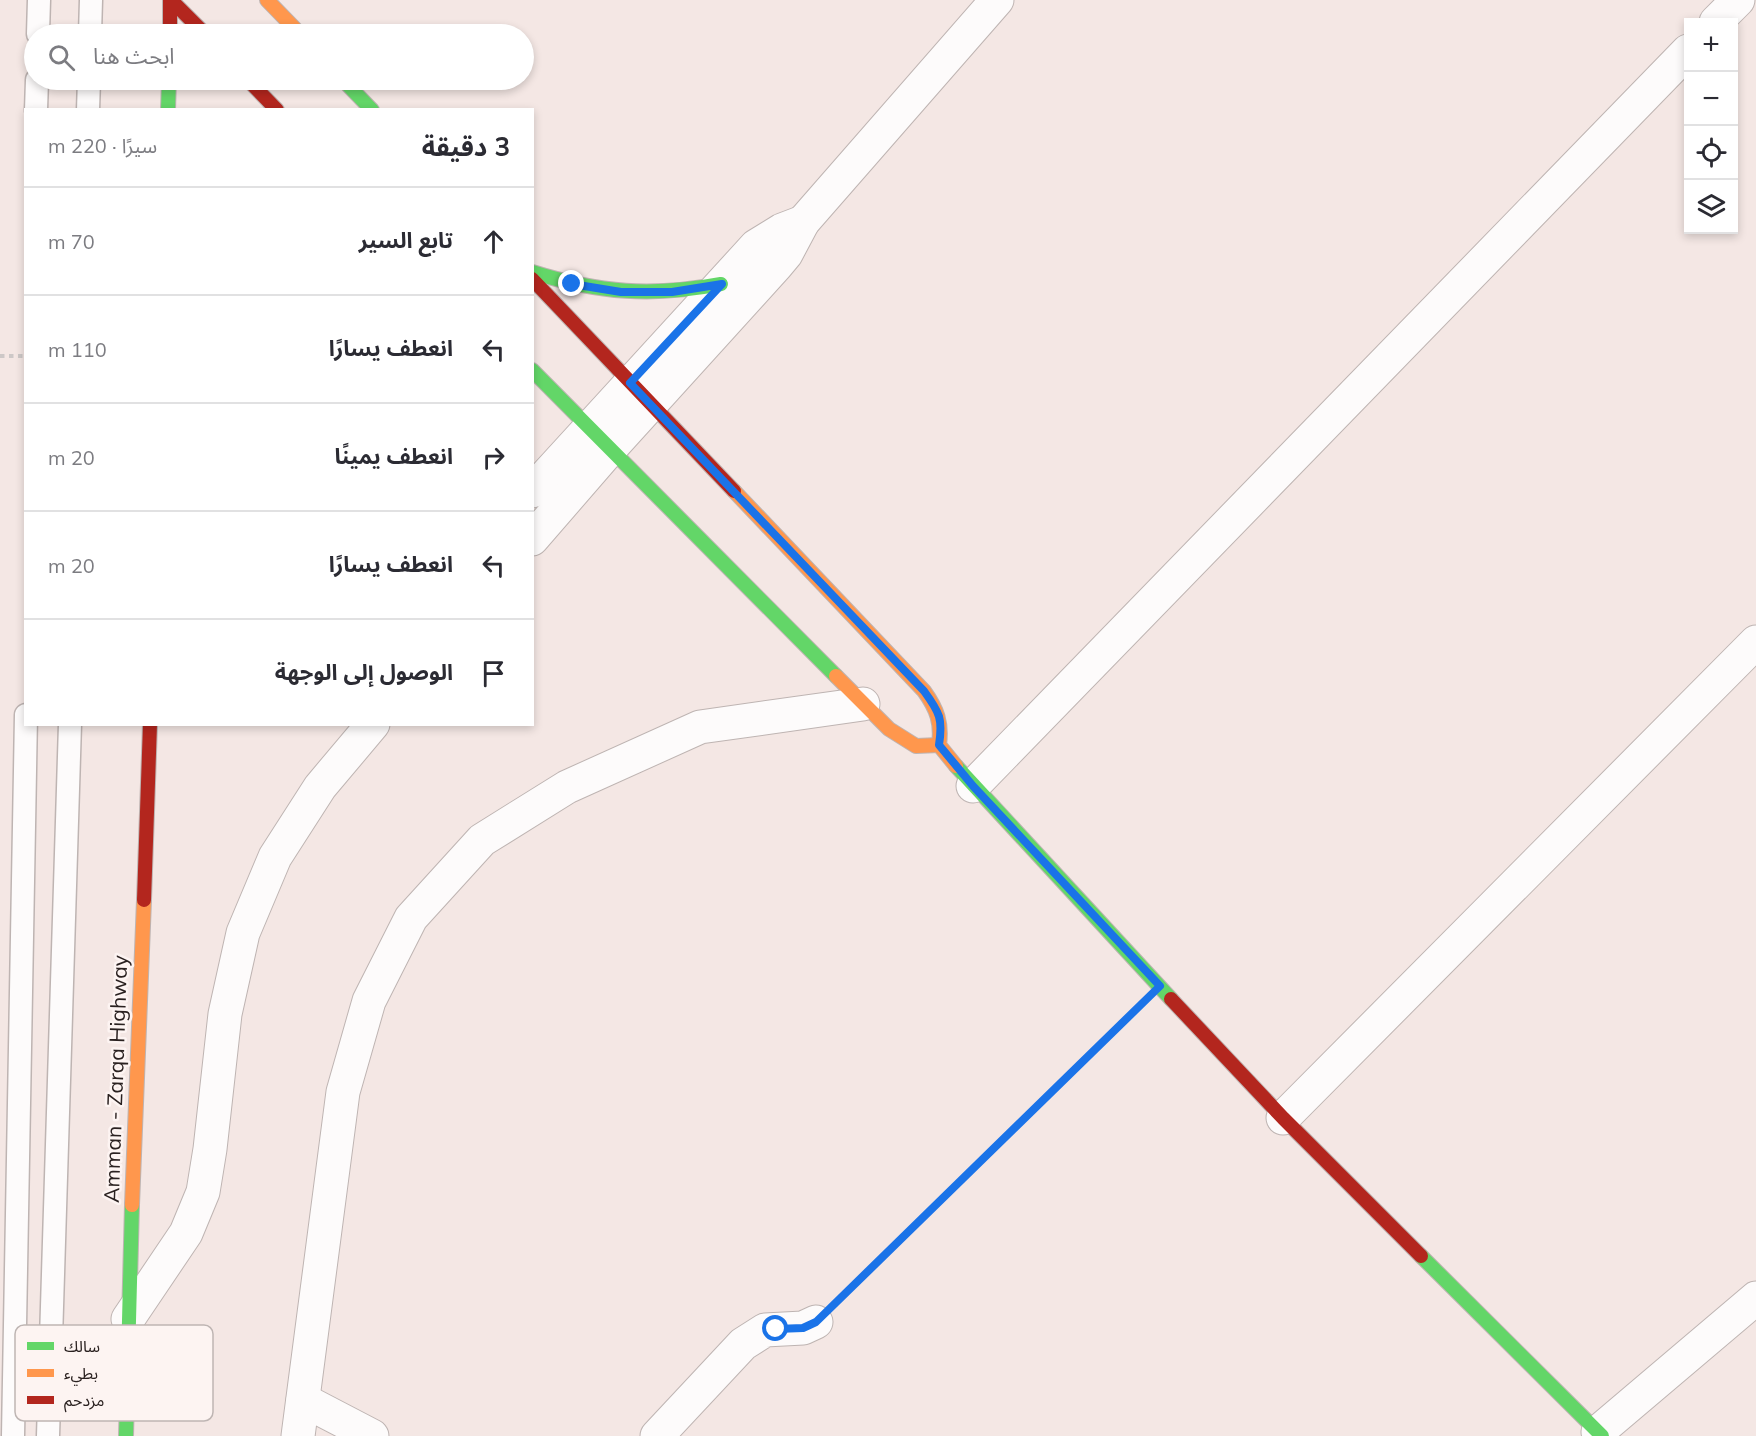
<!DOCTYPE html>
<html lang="ar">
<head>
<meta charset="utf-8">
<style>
	body { margin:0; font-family:Mulish,"Noto Sans Arabic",sans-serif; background:#f2f2f3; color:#2b2b33; direction:rtl }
	.controls { position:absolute; right:18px; top:18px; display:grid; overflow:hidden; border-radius:0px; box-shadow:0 3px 9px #0003 }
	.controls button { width:54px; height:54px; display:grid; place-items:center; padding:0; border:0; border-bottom:2px solid #e1e1e2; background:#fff; color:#2b2b33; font:30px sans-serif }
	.stop { position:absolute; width:18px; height:18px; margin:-14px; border:4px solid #1a73e8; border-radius:50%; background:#fff }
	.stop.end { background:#1a73e8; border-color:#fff; box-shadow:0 2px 6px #0008 }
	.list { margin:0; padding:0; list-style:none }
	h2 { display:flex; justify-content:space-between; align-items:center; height:78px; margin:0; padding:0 24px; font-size:26px }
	h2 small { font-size:20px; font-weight:400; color:#7c7c81 }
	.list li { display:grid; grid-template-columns:39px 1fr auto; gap:18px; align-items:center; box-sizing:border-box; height:108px; padding:0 24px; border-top:2px solid #e1e1e2 }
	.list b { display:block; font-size:22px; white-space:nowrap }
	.list em { font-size:20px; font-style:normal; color:#7c7c81 }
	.icon { flex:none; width:33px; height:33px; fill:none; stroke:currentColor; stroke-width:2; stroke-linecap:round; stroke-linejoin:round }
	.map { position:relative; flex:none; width:1756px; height:1436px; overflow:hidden; direction:ltr }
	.search { position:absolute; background:#fff; box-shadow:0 3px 9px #0003; left:24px; top:24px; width:510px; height:66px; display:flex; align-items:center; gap:15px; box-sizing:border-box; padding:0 21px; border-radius:33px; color:#7c7c81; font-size:22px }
	.panel { position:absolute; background:#fff; box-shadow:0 3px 9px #0003; left:24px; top:108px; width:510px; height:618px; border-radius:0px; direction:rtl }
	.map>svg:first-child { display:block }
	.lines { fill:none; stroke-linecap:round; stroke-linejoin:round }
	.lane-casing { stroke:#beb4b2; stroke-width:25 }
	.street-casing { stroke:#beb4b2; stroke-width:35 }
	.fast-casing { stroke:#beb4b2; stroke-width:16 }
	.slow-casing { stroke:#beb4b2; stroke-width:16 }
	.jam-casing { stroke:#beb4b2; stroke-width:16 }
	.path { stroke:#cdc8c7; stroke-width:4; stroke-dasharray:4.5 4.5; stroke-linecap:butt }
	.lane { stroke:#fdfbfb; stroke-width:22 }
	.street { stroke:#fdfbfb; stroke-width:33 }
	.fast { stroke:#63d668; stroke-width:14 }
	.slow { stroke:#ff974d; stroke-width:14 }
	.jam { stroke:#b3261e; stroke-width:14 }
	.route { stroke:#1a73e8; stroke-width:8 }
	.labels { text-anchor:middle; stroke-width:5; stroke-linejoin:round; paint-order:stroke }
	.street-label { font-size:21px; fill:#2a2120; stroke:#fdf4f2 }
	.key { fill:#fdf4f2; stroke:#beb5b3; stroke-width:1.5 }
	.key-label { font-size:16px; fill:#2a2120 }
</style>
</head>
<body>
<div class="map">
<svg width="1756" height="1436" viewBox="0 0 1756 1436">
	<rect width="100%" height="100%" fill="#f4e7e4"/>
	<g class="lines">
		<defs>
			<g id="lane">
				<polyline points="38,34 39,0"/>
				<polyline points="90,34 91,0"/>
				<polyline points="36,110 37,80"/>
				<polyline points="88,110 89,80"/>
				<polyline points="13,1436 26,715"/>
				<polyline points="48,1436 70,724"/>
			</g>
			<g id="street">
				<polyline points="1716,22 1738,0"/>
				<polyline points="532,491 756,246 782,230 803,222"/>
				<polyline points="532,539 610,449 776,266 786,254 803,222 997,0"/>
				<polyline points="973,786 1688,51"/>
				<polyline points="1283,1118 1756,642"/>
				<polyline points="128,1319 186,1233 203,1192 210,1149 225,1014 243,933 275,857 320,787 373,724"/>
				<polyline points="303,1400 372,1436"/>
				<polyline points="1598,1432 1756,1298"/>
				<polyline points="298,1436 343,1092 369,1001 411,918 482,840 567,787 700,727 863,704"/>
				<polyline points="657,1436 743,1344 765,1330 803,1328 816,1322"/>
			</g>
			<g id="fast">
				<polyline points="343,80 372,110"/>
				<polyline points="168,110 169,80"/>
				<path d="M532 272C599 293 652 297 721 284"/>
				<polyline points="532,370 836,676"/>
				<polyline points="956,766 1171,999"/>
				<polyline points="1421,1256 1602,1436"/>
				<polyline points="126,1436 132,1205"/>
			</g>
			<g id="slow">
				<polyline points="267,0 300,34"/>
				<path d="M734 491 924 691C937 709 942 723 939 745L956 766"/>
				<polyline points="836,676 889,729 916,746 939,745"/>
				<polyline points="132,1205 144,900"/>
			</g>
			<g id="jam">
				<polyline points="170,0 170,34"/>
				<polyline points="171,0 205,34"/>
				<polyline points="248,80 277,110"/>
				<polyline points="532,279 734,491"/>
				<polyline points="144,900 150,724"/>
				<polyline points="1171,999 1283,1118 1421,1256"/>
			</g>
		</defs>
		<use href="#lane" class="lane-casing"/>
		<use href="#street" class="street-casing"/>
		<use href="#fast" class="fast-casing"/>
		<use href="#slow" class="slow-casing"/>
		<use href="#jam" class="jam-casing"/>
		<g class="path">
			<polyline points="0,356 26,356"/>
			<polyline points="845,1293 1130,1016"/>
		</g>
		<use href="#lane" class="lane"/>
		<use href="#street" class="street"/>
		<use href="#fast" class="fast"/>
		<use href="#slow" class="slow"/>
		<use href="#jam" class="jam"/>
	</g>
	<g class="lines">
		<path class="route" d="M572 284 621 292H672L722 284 630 383 924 691C940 713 943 719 939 745L973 786 1160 986 816 1322 803 1328 776 1329"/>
	</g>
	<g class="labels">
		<g class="street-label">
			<text transform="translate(116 1079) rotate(-88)" y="7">Amman - Zarqa Highway</text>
		</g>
	</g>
	<rect x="15" y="1325" width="198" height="96" rx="9" class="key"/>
	<rect x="27" y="1342" width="27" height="8" fill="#63d668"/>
	<rect x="27" y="1369" width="27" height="8" fill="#ff974d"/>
	<rect x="27" y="1396" width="27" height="8" fill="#b3261e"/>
	<g class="key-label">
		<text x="64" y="1352">سالك</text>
		<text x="64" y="1379">بطيء</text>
		<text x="64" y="1406">مزدحم</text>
	</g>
</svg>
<div class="controls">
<button>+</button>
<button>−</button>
<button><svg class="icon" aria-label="locate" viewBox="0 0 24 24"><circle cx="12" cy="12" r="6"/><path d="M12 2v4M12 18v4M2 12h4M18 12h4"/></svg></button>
<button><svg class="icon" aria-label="layers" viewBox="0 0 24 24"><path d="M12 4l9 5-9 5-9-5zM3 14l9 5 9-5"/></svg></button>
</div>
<div class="stop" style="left:776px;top:1329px"></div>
<div class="stop end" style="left:572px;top:284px"></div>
<div class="search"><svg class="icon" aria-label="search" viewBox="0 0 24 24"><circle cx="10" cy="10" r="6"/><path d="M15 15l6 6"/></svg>ابحث هنا</div>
<section class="panel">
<h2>3 دقيقة<small>سيرًا · 220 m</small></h2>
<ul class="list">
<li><svg class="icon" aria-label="ahead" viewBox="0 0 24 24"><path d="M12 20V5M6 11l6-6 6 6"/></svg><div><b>تابع السير</b></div><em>70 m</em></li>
<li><svg class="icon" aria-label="left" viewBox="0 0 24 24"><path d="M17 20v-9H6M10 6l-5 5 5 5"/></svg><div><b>انعطف يسارًا</b></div><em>110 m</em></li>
<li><svg class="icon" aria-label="right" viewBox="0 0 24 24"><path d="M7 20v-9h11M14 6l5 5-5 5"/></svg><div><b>انعطف يمينًا</b></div><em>20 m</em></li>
<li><svg class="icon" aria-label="left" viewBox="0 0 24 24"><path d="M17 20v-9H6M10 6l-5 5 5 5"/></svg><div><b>انعطف يسارًا</b></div><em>20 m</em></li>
<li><svg class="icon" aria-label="arrive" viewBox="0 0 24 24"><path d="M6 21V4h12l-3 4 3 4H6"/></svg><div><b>الوصول إلى الوجهة</b></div></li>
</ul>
</section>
</div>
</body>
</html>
